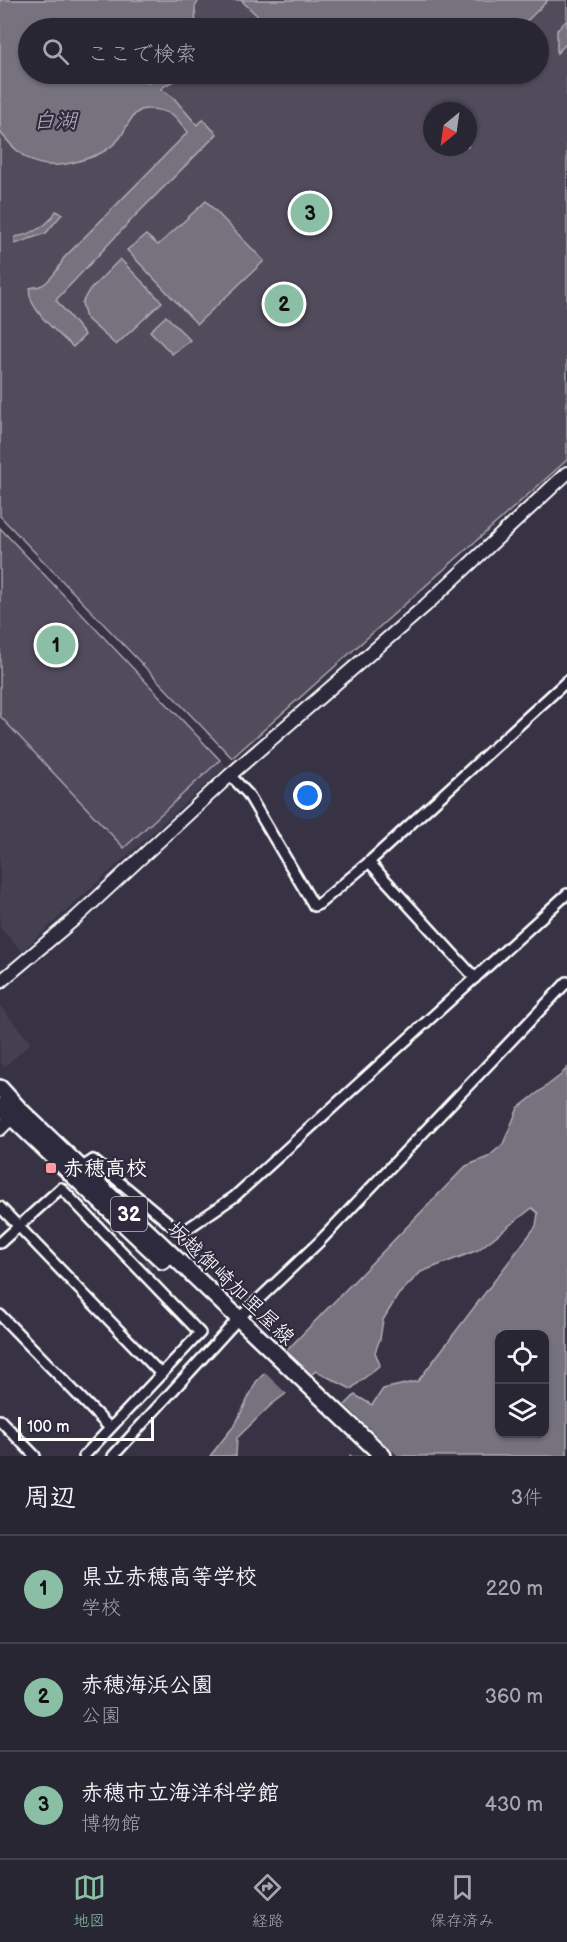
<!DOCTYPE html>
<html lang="ja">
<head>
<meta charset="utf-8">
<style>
	body { margin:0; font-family:"Balsamiq Sans","Klee One",sans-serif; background:#353240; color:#f1f3f6 }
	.controls { position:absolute; right:18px; bottom:18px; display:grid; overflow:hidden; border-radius:12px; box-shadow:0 2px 4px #0004 }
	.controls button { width:54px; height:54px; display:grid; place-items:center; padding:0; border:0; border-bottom:2px solid #45434f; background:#292634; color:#f1f3f6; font:30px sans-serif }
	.compass { position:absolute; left:423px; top:102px; width:54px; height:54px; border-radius:50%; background:#292634; box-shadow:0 2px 4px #0004; rotate:209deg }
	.scale { position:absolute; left:18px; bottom:15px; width:136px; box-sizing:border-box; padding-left:6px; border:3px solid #fff; border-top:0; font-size:16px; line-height:21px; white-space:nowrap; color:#fff; -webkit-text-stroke:4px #2f2a3d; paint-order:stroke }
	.you { position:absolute; left:308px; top:796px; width:21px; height:21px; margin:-15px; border:4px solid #fff; border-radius:50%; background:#1a73e8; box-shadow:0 0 0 9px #1a73e833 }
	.badge { display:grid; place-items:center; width:39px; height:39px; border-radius:50%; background:#8abfa5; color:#111; font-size:20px; font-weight:700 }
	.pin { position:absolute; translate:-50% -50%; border:3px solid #fff; box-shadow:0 2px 6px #0006 }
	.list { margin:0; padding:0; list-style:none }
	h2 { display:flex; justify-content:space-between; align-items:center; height:78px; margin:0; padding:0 24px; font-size:26px }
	h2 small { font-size:20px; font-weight:400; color:#a5a5ac }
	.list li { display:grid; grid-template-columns:39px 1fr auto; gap:18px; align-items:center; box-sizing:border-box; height:108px; padding:0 24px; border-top:2px solid #45434f }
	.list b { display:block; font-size:22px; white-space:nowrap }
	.list p { margin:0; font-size:20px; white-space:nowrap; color:#a5a5ac }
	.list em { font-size:20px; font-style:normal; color:#a5a5ac }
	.icon { flex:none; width:33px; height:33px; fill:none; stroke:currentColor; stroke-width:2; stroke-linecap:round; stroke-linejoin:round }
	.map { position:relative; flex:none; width:567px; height:1456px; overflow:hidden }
	.search { position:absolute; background:#292634; box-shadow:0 2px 4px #0004; left:18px; right:18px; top:18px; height:66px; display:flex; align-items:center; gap:15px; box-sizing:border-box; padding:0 21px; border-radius:33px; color:#a5a5ac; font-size:22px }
	.sheet { height:402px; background:#292634 }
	nav { display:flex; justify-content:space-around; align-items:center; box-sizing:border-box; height:84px; border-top:2px solid #45434f; background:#292634; font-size:16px; color:#a5a5ac }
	nav a { display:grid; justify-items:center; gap:3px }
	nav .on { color:#8abfa5 }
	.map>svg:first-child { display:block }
	.built { fill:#444051 }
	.green { fill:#514c5c; stroke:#a8a6ae; stroke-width:1.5; fill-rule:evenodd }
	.water { fill:#76737f; stroke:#adabb2; stroke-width:1.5; fill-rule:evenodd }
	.pier { fill:#373345 }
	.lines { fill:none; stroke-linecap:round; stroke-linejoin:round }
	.minor-tunnel { stroke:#4b4758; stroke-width:9; stroke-dasharray:9 4.5; stroke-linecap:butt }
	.minor-casing { stroke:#fff; stroke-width:14 }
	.tertiary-casing { stroke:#fff; stroke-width:16 }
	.primary-casing { stroke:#fff; stroke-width:20 }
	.minor { stroke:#2f2a3d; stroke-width:9 }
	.tertiary { stroke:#2f2a3d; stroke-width:12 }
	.primary { stroke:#2f2a3d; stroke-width:15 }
	.poi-dot { fill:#ff9aa2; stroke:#2f2a3d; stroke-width:2 }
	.labels { text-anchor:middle; stroke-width:4.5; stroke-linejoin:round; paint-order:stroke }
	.shield { fill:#2f2a3d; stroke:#c1bfc5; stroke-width:1.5 }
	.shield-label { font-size:20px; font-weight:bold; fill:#fff }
	.poi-label { font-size:21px; font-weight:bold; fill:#fff; stroke:#2f2a3d; text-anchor:start }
	.street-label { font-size:21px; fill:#fff; stroke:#2f2a3d }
	.water-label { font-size:22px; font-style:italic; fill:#b4b2b9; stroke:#2f2a3d }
</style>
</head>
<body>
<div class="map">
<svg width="567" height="1456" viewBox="0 0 567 1456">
	<rect width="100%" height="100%" fill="#373345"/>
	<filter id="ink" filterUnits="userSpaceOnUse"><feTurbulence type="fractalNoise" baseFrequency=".0167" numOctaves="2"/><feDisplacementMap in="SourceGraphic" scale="12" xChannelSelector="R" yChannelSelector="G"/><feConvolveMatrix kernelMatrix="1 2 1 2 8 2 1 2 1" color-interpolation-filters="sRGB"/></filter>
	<g filter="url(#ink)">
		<g class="built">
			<polygon points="0,528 226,766 22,951 0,928"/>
			<polygon points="0,1006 31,1043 4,1067 0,1062"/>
		</g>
		<g class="green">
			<path d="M0 0H567V460L232 758 0 516ZM28 28H538V74H28ZM432 111H468V147H432Z"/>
			<polygon points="0,528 220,760 124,848 0,716"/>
		</g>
		<g class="water">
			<path d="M0 0H199L195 7 196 28H28V74H138L141 78 149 83 156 78 157 74H171V76L187 74C179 80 167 82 161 89L173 97 197 125 203 120 217 134 135 216 56 300 85 335 73 347C60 335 25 307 30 288 33 287 37 287 40 286 49 283 60 267 63 259L188 132C183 127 178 119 173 115 166 111 149 107 141 110 130 115 126 130 119 139 107 152 96 156 79 161 41 172 24 162 0 132Z"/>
			<polygon points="241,0 548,0 529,19 515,28 270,28"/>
			<polygon points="567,20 567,43 557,53 557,30"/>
			<polygon points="206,201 264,261 197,324 127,250 146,235 158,245"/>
			<path d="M56 211 62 214 46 233 15 244V237C32 234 48 226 56 211Z"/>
			<polygon points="120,259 162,302 116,345 86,318 82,303 88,292"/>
			<polygon points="166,316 190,340 172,354 150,331"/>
			<path d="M567 1068V1456H350L351 1453 339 1411 355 1395 372 1405 383 1389 418 1381 536 1226 538 1213 532 1208 478 1250 421 1272 398 1295 383 1320 380 1339 375 1352 380 1365 351 1389 316 1371 271 1405 237 1438 236 1456H210L236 1423 256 1382 466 1166 488 1157 503 1144 518 1108 561 1075ZM500 1334H544V1434H500Z"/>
		</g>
		<g class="pier">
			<polygon points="285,1348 314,1376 288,1395 263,1371"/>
			<polygon points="343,1403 398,1456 352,1456 348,1452 336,1412"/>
		</g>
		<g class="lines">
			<polyline class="minor-tunnel" points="147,1266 181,1233"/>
			<defs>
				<g id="minor">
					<polyline points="230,775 248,794 314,906 319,904 369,862 567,681"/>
					<polyline points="369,862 475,978"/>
					<polyline points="81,1168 93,1160 181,1233 234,1197 567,894"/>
					<polyline points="0,1207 161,1374"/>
					<polyline points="0,1243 61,1188 200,1333 84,1456"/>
					<polyline points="0,1315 110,1428"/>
					<polyline points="0,1420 35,1456"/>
					<polyline points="113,1456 238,1319 319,1242 567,982"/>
				</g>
				<g id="tertiary">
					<polyline points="0,982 77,917 230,775 425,606 567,473"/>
					<polyline points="0,1129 18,1111"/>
				</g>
				<g id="primary">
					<polyline points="0,1088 20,1110 383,1456"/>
					<polyline points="0,1106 163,1261"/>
				</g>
			</defs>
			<use href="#minor" class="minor-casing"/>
			<use href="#tertiary" class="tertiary-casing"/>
			<use href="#primary" class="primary-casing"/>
			<use href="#minor" class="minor"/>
			<use href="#tertiary" class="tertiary"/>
			<use href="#primary" class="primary"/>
		</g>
	</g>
	<rect class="poi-dot" x="45" y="1162" width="12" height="12" rx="3"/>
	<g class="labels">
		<rect class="shield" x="111" y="1197" width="36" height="34" rx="4.5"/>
		<g class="shield-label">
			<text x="129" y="1221">32</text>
		</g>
		<g class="poi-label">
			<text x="63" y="1175">赤穂高校</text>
		</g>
		<g class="street-label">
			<text transform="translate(231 1283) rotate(44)" y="7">坂越御崎加里屋線</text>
		</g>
		<g class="water-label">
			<text x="55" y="128">白湖</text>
		</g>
	</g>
</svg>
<div class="controls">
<button><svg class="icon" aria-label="locate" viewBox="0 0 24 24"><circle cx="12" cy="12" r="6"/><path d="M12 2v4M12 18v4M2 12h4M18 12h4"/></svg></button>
<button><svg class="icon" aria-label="layers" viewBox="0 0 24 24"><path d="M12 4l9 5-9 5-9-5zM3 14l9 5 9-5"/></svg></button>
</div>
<svg class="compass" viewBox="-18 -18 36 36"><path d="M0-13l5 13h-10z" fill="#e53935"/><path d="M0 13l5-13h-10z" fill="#a5a5ac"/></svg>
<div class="scale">100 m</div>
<div class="you"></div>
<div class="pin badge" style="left:56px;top:645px">1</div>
<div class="pin badge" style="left:284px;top:304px">2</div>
<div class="pin badge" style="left:310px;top:213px">3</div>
<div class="search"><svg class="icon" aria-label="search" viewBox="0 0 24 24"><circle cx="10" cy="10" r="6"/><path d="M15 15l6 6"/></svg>ここで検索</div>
</div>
<section class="sheet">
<h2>周辺<small>3件</small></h2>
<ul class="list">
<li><span class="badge">1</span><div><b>県立赤穂高等学校</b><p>学校</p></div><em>220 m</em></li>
<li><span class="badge">2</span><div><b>赤穂海浜公園</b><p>公園</p></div><em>360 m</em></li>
<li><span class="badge">3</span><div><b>赤穂市立海洋科学館</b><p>博物館</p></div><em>430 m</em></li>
</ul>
</section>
<nav>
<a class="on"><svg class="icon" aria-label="map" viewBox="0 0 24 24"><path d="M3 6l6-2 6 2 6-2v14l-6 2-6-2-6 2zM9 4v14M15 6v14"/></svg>地図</a>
<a><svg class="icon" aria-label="directions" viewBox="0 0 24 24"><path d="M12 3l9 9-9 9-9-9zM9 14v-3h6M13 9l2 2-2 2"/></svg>経路</a>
<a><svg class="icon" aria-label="saved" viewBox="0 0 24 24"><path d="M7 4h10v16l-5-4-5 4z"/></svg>保存済み</a>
</nav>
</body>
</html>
